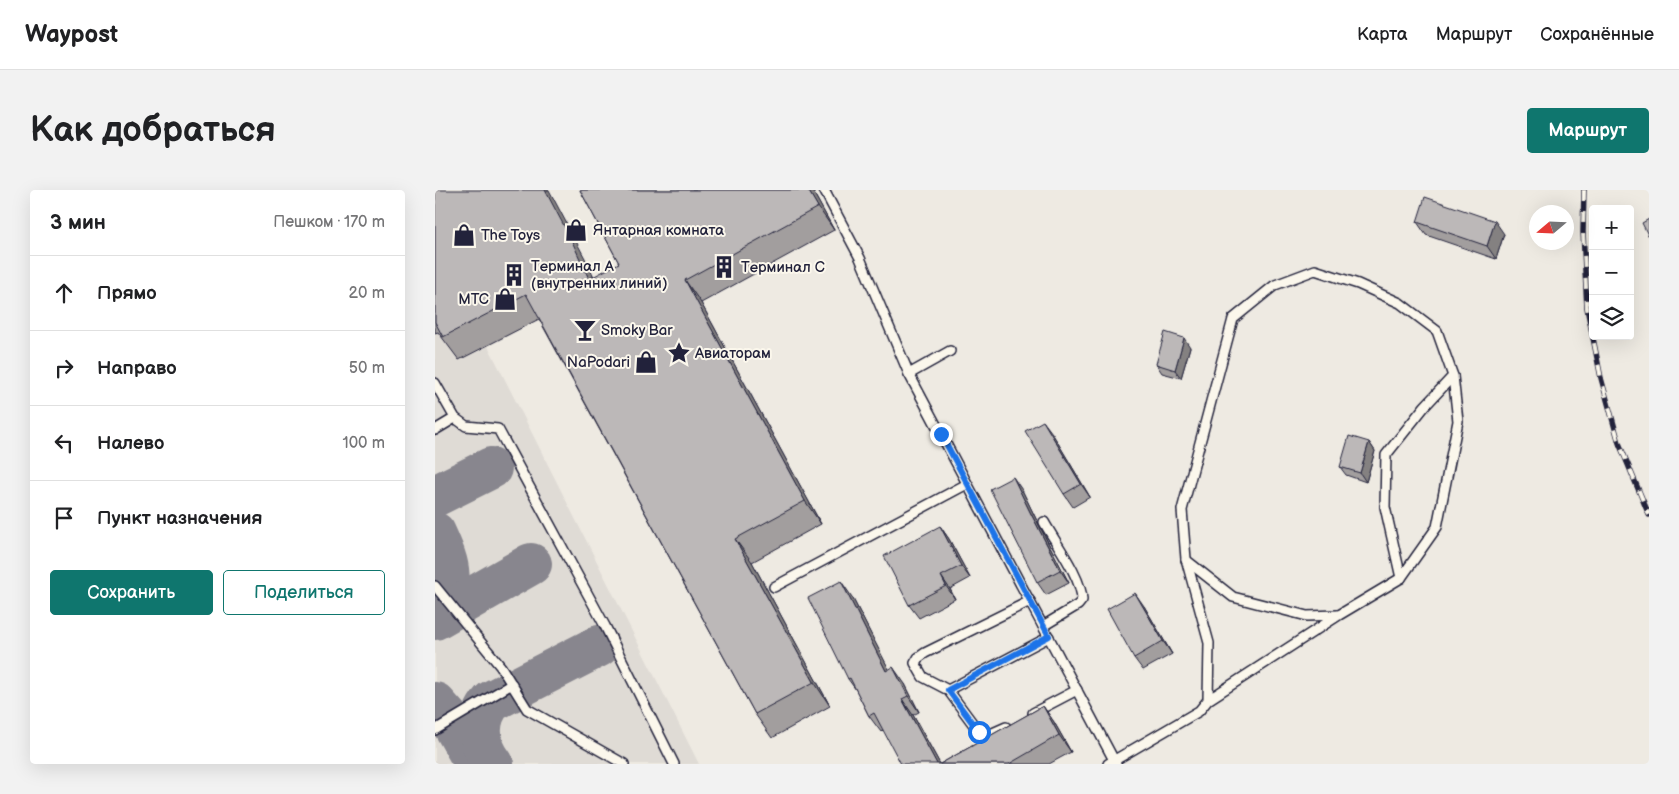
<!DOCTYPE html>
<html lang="ru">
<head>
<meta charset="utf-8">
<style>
	body { margin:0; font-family:"Balsamiq Sans",sans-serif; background:#f2f2f2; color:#202124 }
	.controls { position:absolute; right:15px; top:15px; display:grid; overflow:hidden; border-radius:5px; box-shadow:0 5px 20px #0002 }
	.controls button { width:45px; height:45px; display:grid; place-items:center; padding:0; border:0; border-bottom:1px solid #e0e0e0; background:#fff; color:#202124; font:25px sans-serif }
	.compass { position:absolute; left:1094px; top:15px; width:45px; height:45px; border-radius:50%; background:#fff; box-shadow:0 5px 20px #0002; rotate:251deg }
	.stop { position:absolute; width:15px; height:15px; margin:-11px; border:4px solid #1a73e8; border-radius:50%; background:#fff }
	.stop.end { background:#1a73e8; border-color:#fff; box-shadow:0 1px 5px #0008 }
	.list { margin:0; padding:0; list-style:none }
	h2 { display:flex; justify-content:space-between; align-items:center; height:65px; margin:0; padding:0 20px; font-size:21px }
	h2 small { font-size:16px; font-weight:400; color:#757577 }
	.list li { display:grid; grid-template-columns:32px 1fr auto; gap:15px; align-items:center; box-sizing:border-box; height:75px; padding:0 20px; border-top:1px solid #e0e0e0 }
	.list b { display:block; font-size:19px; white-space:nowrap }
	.list em { font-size:16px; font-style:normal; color:#757577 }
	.actions { display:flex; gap:10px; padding:15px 20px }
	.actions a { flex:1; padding:11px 0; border:1px solid #0f766e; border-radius:5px; text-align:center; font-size:18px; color:#0f766e }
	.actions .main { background:#0f766e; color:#fff }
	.icon { flex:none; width:28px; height:28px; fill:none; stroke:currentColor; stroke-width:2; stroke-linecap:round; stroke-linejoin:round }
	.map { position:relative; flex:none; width:1214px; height:574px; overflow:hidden; border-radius:5px }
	header { display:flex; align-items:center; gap:30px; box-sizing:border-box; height:70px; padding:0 25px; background:#fff; border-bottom:1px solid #e0e0e0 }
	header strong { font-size:24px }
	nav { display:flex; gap:28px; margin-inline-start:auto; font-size:18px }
	.intro { display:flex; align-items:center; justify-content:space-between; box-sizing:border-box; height:120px; padding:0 30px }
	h1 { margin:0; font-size:35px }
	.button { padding:12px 22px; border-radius:5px; background:#0f766e; color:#fff; font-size:18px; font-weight:700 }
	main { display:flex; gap:30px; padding:0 30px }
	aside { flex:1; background:#fff; border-radius:5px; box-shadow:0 5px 20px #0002 }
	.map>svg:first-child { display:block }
	.built { fill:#dfdbd5 }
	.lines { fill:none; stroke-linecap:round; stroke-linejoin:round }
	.taxiway { stroke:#88868e; stroke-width:42 }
	.service-casing { stroke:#22223b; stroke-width:12 }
	.service { stroke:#fbf7ec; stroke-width:9 }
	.rail-casing { stroke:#22223b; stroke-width:5.5 }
	.rail { stroke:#fbf7ec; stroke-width:4; stroke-dasharray:11; stroke-linecap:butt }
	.wall { fill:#a29e9e; stroke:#22223b }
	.shaded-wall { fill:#848181; stroke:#22223b }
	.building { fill:#bcb8b8; stroke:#22223b }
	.route { stroke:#1a73e8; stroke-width:6 }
	.labels { text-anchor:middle; stroke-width:4; stroke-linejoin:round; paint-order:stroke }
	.poi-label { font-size:15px; fill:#22223b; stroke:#fbf7ec; text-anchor:start }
</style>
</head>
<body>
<header>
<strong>Waypost</strong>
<nav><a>Карта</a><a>Маршрут</a><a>Сохранённые</a></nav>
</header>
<div class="intro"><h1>Как добраться</h1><a class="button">Маршрут</a></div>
<main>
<aside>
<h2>3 мин<small>Пешком · 170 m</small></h2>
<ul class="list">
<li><svg class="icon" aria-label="ahead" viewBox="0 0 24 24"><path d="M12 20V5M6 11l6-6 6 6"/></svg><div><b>Прямо</b></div><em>20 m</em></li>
<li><svg class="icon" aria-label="right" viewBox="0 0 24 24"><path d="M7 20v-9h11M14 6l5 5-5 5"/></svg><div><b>Направо</b></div><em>50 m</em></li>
<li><svg class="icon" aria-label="left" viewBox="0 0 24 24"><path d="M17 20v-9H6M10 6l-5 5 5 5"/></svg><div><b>Налево</b></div><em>100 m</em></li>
<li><svg class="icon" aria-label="arrive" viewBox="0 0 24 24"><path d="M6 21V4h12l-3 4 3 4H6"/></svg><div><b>Пункт назначения</b></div></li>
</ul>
<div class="actions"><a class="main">Сохранить</a><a>Поделиться</a></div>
</aside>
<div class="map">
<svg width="1214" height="574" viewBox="0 0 1214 574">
	<rect width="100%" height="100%" fill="#eeeae2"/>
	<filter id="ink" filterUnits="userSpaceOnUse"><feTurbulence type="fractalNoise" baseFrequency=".02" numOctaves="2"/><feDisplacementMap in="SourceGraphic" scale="10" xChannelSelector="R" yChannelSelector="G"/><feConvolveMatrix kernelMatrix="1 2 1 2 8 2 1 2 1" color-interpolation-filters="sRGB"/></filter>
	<g filter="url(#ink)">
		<polygon class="built" points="0,0 114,0 164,98 53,156 264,574 0,574"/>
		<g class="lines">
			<g class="taxiway">
				<polyline points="0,306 56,278"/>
				<path d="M0 343C16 378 20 391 0 426"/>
				<polyline points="0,429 96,374"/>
				<polyline points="0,513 16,531 33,561 48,572"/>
				<path d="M58 574C43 555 41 529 57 511L164 456"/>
			</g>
			<defs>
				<g id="service">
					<polyline points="389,0 425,68 474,184 681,574"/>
					<polyline points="474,184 515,161"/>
					<polyline points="0,193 20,228 31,236 63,239 170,436 239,574"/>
					<polyline points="0,240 20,228"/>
					<polyline points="751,370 798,407 872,426 903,425"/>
					<polyline points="966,388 950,317 951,265 990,216 1018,186"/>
					<polyline points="0,396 66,477 92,519 189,574"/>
					<polyline points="339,397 532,294"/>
					<polyline points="595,411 490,463 483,468 480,473 488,487 513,500 614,447"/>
					<path d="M608 436 643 415 647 410C647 388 620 352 609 332"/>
					<polyline points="513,500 544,542 553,545 571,537"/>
					<polyline points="598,523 642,500"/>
					<polyline points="0,540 77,494"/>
					<polyline points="673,574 764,521 773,510 904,425 966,388 1002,337 1023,231 1018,186 1002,141 965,113 923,94 880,80 840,95 798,129 747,320 751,369 774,453 773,510"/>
				</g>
			</defs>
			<use href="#service" class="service-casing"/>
			<use href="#service" class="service"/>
			<defs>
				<polyline id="rail" points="1149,0 1148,42 1152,118 1166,188 1184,253 1214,325"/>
			</defs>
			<use href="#rail" class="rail-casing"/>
			<use href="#rail" class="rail"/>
		</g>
		<g class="wall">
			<polygon points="0,0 152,72 159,87 184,73 145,0 377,0 399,40 266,113 386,334 317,372 395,516 337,548 320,524 104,129 24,170 3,142 0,143"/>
			<polygon points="982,32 1069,44 1061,69 991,45"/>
			<polygon points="755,157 746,188 727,183 721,174"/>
			<polygon points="617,243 655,307 638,317 629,304"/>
			<polygon points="934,252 940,261 931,292 911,285 905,277"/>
			<polygon points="587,300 604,335 634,393 611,405 602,392"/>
			<polygon points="505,336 514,349 535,388 515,399 520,409 484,428 474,415"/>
			<polygon points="417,407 454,480 470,494 484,522 478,525 505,574 448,540 446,542 434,526 421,500 413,489"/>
			<polygon points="709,416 737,464 708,480 699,468"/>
			<polygon points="608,516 619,532 636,562 614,574 505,574"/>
		</g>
		<g class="shaded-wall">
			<polygon points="110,0 114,0 152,72 170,112 154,89"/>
			<polygon points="373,0 377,0 399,40 383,17"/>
			<polygon points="1060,31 1069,44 1061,69 1052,56"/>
			<polygon points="250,90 266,113 386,334 370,311"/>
			<polygon points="749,148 755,157 746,188 740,180"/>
			<polygon points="608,231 617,243 655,307 646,294"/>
			<polygon points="934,252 940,261 931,292 925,283"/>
			<polygon points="578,287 587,300 604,335 634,393 625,380 595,322"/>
			<polygon points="505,336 514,349 535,388 526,376"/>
			<polygon points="300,349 317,372 395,516 379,492"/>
			<polygon points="506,386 515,399 520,409 511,396"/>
			<polygon points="406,391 417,407 463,497 451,481"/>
			<polygon points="700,403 709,416 737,464 728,451"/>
			<polygon points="458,477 470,494 484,522 473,506"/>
			<polygon points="467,509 478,525 505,574 502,574"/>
			<polygon points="608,516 619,532 636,562 624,545"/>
		</g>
		<g class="building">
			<polygon points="0,0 110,0 136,49 154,89 184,73 145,0 373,0 383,17 250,90 370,311 300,349 379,492 320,524 91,104 8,147 0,132"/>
			<polygon points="990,7 1060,31 1052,56 982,32"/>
			<polygon points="1214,29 1214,47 1207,33"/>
			<polygon points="730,142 749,148 740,180 721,174"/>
			<polygon points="608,231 646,294 629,304 590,241"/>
			<polygon points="914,246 934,252 925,283 905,277"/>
			<polygon points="578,287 595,322 625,380 602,392 555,299"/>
			<polygon points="505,336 526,376 506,386 511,396 474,415 449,366"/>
			<polygon points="406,391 451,481 458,477 473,506 467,509 502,574 466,574 439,523 434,526 415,488 413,489 373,408"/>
			<polygon points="700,403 728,451 699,468 672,419"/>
			<polygon points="608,516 624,545 574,574 505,574"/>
		</g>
	</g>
	<g class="lines" filter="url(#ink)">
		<polyline class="route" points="506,244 614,446 513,500 544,542"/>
	</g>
	<defs>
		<symbol id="shop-bare" viewBox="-9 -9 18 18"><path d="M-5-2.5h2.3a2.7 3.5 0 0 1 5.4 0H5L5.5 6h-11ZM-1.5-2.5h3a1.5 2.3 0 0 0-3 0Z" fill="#22223b" stroke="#fbf7ec" stroke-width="2.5" paint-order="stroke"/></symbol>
		<symbol id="building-bare" viewBox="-9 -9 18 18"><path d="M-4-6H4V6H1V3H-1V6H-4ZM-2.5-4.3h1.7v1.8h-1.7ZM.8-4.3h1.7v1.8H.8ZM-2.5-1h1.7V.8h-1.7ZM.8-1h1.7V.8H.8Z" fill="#22223b" stroke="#fbf7ec" stroke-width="2.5" paint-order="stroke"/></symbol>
		<symbol id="bar-bare" viewBox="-9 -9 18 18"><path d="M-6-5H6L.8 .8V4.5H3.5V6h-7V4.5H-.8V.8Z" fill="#22223b" stroke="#fbf7ec" stroke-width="2.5" paint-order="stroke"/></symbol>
		<symbol id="sight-bare" viewBox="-9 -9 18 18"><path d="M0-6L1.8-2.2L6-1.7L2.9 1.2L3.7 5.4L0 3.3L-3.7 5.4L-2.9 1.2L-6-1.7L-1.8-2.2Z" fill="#22223b" stroke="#fbf7ec" stroke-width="2.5" paint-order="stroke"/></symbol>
	</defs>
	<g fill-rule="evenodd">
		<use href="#shop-bare" x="125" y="24" width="32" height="32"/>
		<use href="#shop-bare" x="13" y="29" width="32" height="32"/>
		<use href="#building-bare" x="273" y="61" width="32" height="32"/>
		<use href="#building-bare" x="63" y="69" width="32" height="32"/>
		<use href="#shop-bare" x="54" y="93" width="32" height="32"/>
		<use href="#bar-bare" x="134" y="124" width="32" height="32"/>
		<use href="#sight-bare" x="228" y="147" width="32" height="32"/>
		<use href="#shop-bare" x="195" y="156" width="32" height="32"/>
	</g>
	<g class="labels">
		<g class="poi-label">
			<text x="158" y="45">Янтарная комната</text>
			<text x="46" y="50">The Toys</text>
			<text x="96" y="81">Терминал А<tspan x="96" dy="17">(внутренних линий)</tspan></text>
			<text x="306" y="82">Терминал С</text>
			<text x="54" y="114" text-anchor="end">МТС</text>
			<text x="166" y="145">Smoky Bar</text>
			<text x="260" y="168">Авиаторам</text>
			<text x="195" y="177" text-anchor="end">NaPodari</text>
		</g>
	</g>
</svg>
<div class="controls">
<button>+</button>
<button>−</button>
<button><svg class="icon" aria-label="layers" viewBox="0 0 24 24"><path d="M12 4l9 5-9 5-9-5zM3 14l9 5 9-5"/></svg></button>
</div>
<svg class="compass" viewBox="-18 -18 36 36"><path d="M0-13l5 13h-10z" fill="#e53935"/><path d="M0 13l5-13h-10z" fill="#757577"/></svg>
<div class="stop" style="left:544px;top:542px"></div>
<div class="stop end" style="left:506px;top:244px"></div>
</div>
</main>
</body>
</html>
